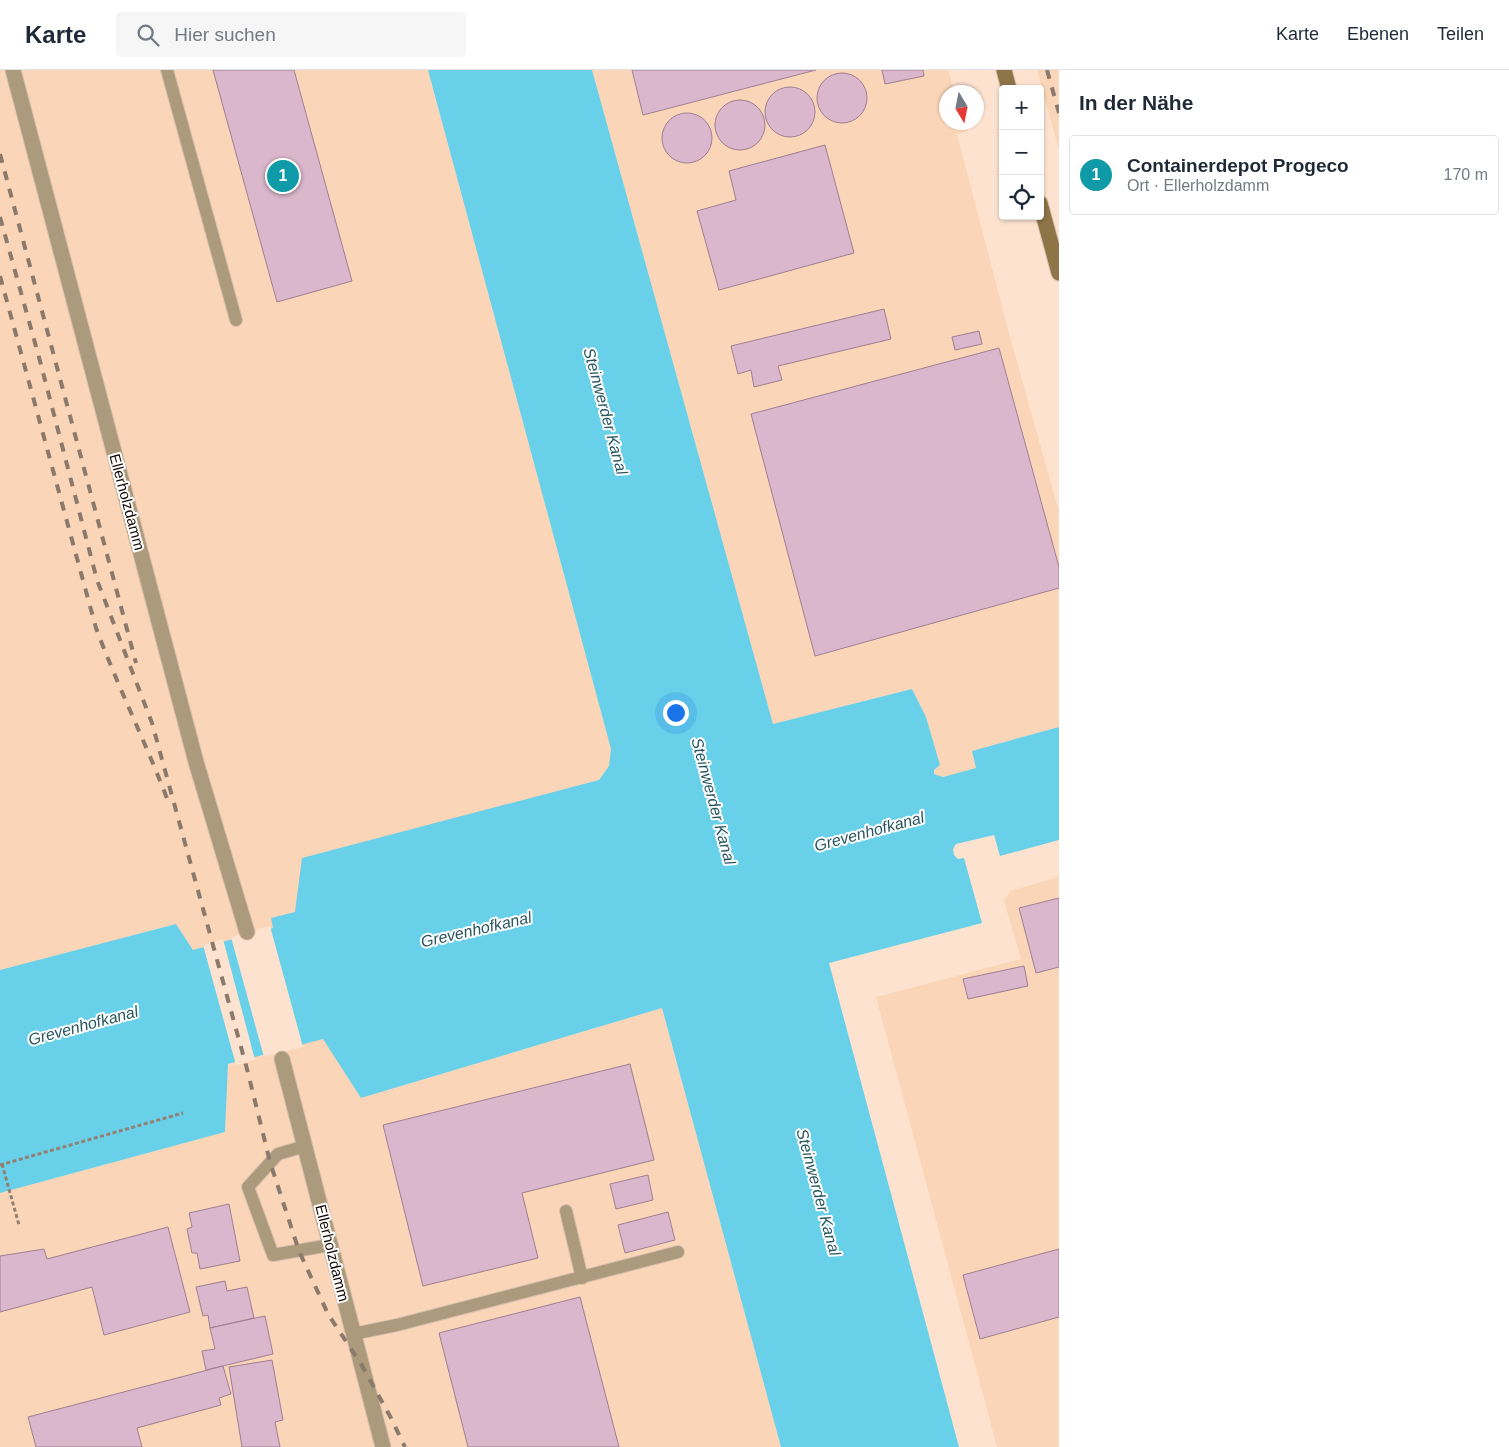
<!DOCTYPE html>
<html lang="de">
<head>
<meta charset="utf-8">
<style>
	body { margin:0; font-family:Arial,sans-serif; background:#f6f6f7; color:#1f2937 }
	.controls { position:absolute; right:15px; top:15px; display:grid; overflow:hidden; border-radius:5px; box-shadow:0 1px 4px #0004 }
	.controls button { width:45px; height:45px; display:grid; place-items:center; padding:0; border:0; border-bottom:1px solid #e0e1e3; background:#fff; color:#1f2937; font:25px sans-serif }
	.compass { position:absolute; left:939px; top:15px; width:45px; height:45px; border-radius:50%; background:#fff; box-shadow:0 1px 4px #0004; rotate:170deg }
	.you { position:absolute; left:675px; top:642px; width:18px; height:18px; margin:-12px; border:4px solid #fff; border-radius:50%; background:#1a73e8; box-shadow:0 0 0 8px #1a73e833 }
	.badge { display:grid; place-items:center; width:32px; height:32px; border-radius:50%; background:#ea580c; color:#fff; font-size:16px; font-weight:700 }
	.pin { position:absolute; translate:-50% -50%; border:2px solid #fff; box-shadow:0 1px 5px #0006 }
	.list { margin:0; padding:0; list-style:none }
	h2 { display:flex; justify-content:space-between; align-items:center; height:65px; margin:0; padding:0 20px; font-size:21px }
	h2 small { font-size:16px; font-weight:400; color:#747a83 }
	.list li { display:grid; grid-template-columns:32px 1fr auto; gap:15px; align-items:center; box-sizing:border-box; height:80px; margin:0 10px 10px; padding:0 10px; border:1px solid #e0e1e3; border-radius:5px }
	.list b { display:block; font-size:19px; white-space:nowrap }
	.list p { margin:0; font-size:16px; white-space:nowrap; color:#747a83 }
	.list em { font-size:16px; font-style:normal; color:#747a83 }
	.icon { flex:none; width:28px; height:28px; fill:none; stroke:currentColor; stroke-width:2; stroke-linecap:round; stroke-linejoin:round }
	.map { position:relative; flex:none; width:1059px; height:1377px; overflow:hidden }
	header { display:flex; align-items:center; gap:30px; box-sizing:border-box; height:70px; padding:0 25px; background:#fff; border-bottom:1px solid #e0e1e3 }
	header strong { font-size:24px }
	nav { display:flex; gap:28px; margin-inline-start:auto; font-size:18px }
	.search { width:350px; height:45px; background:#f6f6f7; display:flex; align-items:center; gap:12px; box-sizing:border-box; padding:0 18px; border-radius:5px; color:#747a83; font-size:19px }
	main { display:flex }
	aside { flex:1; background:#fff }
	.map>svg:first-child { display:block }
	.built { fill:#fbd5b7 }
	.water { fill:#69d0ea }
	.pier { fill:#fde3cf }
	.building { fill:#dab7cc; stroke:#9f7e92 }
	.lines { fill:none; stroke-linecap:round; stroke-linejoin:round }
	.lane-casing { stroke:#d8c0ae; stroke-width:14 }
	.street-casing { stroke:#d8c0ae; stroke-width:17 }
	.secondary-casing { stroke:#d8c0ae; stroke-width:17 }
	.path { stroke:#928072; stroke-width:3; stroke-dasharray:4 2.5; stroke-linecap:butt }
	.lane { stroke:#ac9a7d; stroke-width:12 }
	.street { stroke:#ac9a7d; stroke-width:15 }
	.secondary { stroke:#8e7447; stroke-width:15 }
	.rail { stroke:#8b796c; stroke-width:4; stroke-dasharray:9 9; stroke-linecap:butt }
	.labels { text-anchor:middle; stroke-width:4; stroke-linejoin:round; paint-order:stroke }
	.street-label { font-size:15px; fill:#130903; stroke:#fff }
	.water-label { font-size:16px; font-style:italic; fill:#285661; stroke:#fff }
</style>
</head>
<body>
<header>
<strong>Karte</strong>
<div class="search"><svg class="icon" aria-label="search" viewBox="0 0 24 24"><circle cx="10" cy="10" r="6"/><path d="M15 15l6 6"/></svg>Hier suchen</div>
<nav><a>Karte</a><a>Ebenen</a><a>Teilen</a></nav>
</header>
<main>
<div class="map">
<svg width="1059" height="1377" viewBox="0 0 1059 1377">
	<rect width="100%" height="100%" fill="#fde3cf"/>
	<g class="built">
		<polygon points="0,0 428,0 611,679 609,696 599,710 295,842 271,848 273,858 193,880 176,854 0,900"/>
		<polygon points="592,0 948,0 955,22 946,22 946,52 965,53 968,61 957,64 1009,263 1059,442 1059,657 972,681 977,698 943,707 934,704 934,700 940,695 926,647 912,619 773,654"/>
		<polygon points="1037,0 1059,0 1059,80"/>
		<polygon points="1059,807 1059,1377 997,1377 876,927 1021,889 1004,831 1010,821"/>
		<polygon points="662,938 781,1377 0,1377 0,1123 225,1062 228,995 323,968 362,1028"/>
	</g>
	<polygon class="water" points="428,0 592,0 773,654 912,619 926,647 940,695 934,700 934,704 943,707 976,698 972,681 1059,657 1059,770 1000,786 994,765 956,774 953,779 954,785 958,789 964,788 982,853 829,893 959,1377 781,1377 662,938 361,1028 323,969 228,994 225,1062 0,1123 0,900 176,854 193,880 273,858 271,848 295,842 302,788 599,710 609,696 611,679"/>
	<g class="pier">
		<polygon points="270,856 303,977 264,987 231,867"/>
		<polygon points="223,869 255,990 236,995 203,875"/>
	</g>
	<g class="building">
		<polygon points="213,0 294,0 352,211 277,232"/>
		<polygon points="632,0 816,0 643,45"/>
		<polygon points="882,0 923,0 924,6 885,14"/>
		<circle cx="842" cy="28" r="25"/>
		<circle cx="790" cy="42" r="25"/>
		<circle cx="740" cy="55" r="25"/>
		<circle cx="687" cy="68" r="25"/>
		<polygon points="825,75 854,183 719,220 697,141 736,130 729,101"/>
		<polygon points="884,239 891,269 778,296 782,310 754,317 751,300 738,304 731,276"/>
		<polygon points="979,261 982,274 955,280 952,267"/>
		<polygon points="999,278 1059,497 1059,518 815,586 751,344"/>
		<polygon points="1059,828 1059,897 1036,903 1019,838"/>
		<polygon points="1024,896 1028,916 968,929 963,909"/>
		<polygon points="630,994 654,1090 522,1123 538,1188 423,1216 383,1055"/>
		<polygon points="648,1105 653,1130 616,1139 610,1114"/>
		<polygon points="229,1134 240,1191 200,1199 197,1183 192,1183 187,1159 192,1157 189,1143"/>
		<polygon points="668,1142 675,1170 625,1183 618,1155"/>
		<polygon points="168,1157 190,1242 104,1265 92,1217 0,1242 0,1186 44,1179 47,1189"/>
		<polygon points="1059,1179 1059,1247 980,1269 963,1205"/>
		<polygon points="225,1211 227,1221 247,1217 254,1248 210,1258 208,1245 203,1246 196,1217"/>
		<polygon points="580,1227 619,1377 468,1377 439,1263"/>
		<polygon points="265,1246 273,1284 206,1300 202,1281 215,1279 210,1258"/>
		<polygon points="272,1290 283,1350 275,1352 280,1377 242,1377 229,1297"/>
		<polygon points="223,1296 231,1324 219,1328 221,1335 137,1358 142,1377 36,1377 28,1347"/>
	</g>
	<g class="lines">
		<defs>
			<g id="lane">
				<polyline points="167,0 236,250"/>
				<polyline points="305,1076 278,1084 248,1117 273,1185 330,1175"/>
				<polyline points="566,1141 582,1208"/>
				<polyline points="353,1264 397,1255 678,1182"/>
			</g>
			<g id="street">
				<polyline points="13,0 196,692 247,862"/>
				<polyline points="282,989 383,1377"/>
			</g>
			<g id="secondary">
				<polyline points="1004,0 1009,19"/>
				<polyline points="1040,133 1059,203"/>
			</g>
		</defs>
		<use href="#lane" class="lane-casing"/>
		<use href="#street" class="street-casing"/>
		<use href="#secondary" class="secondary-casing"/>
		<g class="path">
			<polyline points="2,1094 19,1155"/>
			<polyline points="0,1095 183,1043"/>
		</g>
		<use href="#lane" class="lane"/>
		<use href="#street" class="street"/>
		<use href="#secondary" class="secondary"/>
		<g class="rail">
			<polyline points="1047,0 1059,43"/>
			<polyline points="0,84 136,593"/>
			<polyline points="0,147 40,291 97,510 152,653 247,999 270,1092 299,1181 328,1244 361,1294 391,1348 405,1377"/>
			<path d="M0 206 96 558C118 617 146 673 168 731"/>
		</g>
	</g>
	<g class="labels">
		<g class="street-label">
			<text transform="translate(127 432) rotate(75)" y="5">Ellerholzdamm</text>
			<text transform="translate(332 1183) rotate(76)" y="5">Ellerholzdamm</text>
		</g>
		<g class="water-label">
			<text transform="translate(606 341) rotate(75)" y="6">Steinwerder Kanal</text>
			<text transform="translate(714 731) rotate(75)" y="6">Steinwerder Kanal</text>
			<text transform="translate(869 761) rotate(-15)" y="6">Grevenhofkanal</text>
			<text transform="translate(476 859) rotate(-13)" y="6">Grevenhofkanal</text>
			<text transform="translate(83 955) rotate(-15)" y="6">Grevenhofkanal</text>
			<text transform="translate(819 1122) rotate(75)" y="6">Steinwerder Kanal</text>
		</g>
	</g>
</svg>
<div class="controls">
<button>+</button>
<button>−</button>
<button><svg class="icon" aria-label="locate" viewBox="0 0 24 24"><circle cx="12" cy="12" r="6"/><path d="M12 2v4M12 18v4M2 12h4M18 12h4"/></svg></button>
</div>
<svg class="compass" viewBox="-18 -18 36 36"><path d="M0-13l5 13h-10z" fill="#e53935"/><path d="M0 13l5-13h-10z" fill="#747a83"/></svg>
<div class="you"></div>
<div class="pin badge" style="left:283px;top:106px;background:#0f9aa8">1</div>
</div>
<aside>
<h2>In der Nähe<small></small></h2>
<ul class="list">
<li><span class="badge" style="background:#0f9aa8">1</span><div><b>Containerdepot Progeco</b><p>Ort · Ellerholzdamm</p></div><em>170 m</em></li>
</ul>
</aside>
</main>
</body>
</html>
